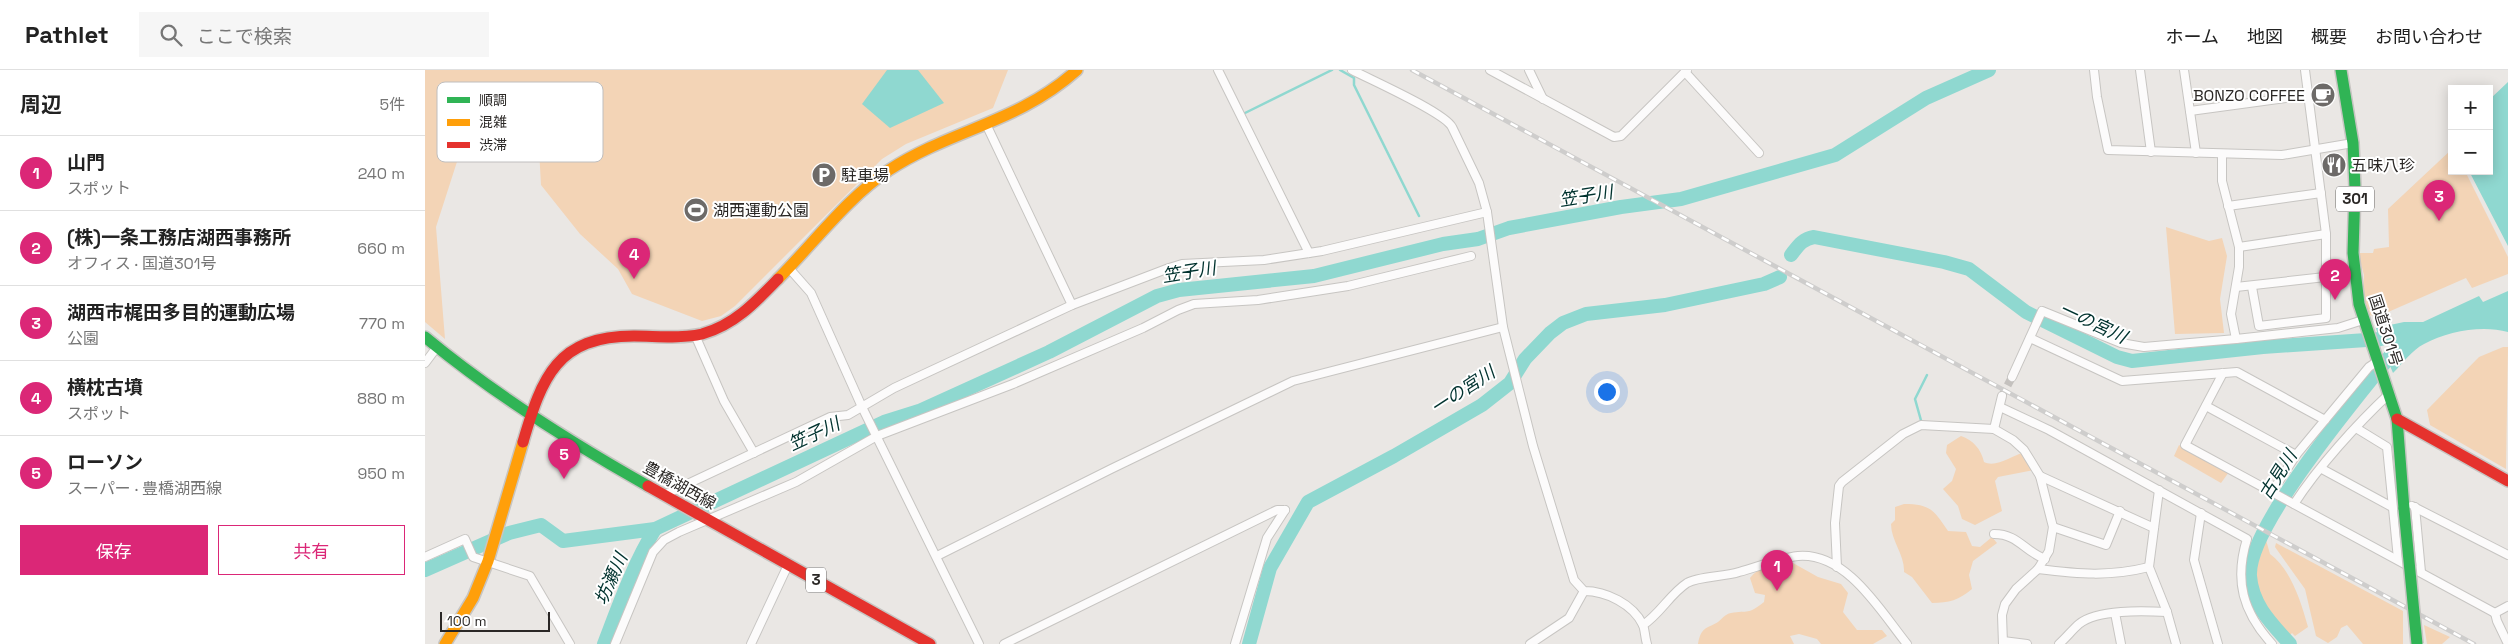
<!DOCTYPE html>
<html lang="ja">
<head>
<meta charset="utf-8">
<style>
	body { margin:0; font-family:"Space Grotesk","Noto Sans JP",sans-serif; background:#f6f6f6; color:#222 }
	.controls { position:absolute; right:15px; top:15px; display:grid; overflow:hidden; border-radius:0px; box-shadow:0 2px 12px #0003 }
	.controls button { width:45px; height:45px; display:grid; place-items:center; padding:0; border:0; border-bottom:1px solid #e0e0e0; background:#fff; color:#222; font:25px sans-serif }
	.scale { position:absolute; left:15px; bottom:12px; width:110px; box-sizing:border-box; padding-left:5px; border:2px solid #2a2725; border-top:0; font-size:14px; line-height:18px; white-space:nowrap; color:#2a2725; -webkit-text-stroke:4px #fff; paint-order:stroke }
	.you { position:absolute; left:1181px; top:321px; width:18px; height:18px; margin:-12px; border:4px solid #fff; border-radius:50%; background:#1a73e8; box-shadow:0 0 0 8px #1a73e833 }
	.badge { display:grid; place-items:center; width:32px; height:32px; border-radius:50%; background:#db2777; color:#fff; font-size:16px; font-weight:700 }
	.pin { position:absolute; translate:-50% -41px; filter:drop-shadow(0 1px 2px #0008) }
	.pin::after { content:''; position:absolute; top:26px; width:18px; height:15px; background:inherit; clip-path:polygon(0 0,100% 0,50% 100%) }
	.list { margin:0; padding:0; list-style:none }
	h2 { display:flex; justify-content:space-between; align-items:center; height:65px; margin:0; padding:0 20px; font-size:21px }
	h2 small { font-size:16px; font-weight:400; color:#767676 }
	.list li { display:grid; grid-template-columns:32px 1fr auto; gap:15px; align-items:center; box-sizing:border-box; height:75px; padding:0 20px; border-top:1px solid #e0e0e0 }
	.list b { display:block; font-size:19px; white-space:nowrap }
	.list p { margin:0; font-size:16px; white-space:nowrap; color:#767676 }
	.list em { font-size:16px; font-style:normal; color:#767676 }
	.actions { display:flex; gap:10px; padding:15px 20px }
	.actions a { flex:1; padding:11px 0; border:1px solid #db2777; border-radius:0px; text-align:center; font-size:18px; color:#db2777 }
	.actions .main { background:#db2777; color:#fff }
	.icon { flex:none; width:28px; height:28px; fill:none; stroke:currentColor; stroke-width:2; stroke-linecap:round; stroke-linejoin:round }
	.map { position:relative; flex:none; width:2083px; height:574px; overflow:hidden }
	header { display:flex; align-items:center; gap:30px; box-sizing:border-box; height:70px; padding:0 25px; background:#fff; border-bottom:1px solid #e0e0e0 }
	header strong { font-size:24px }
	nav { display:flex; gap:28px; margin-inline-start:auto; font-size:18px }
	.search { width:350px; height:45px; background:#f6f6f6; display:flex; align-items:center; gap:12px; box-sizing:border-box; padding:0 18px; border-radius:0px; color:#767676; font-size:19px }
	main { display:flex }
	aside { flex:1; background:#fff }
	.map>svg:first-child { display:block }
	.green { fill:#f3d4b6 }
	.water { fill:#8fd8d0 }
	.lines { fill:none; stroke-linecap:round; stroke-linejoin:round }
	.stream { stroke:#8fd8d0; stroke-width:2.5 }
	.river { stroke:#8fd8d0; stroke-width:14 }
	.street-tunnel { stroke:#c4c1be; stroke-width:8; stroke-dasharray:8 4; stroke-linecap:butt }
	.street-casing { stroke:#c7c5c2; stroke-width:10 }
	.fast-casing { stroke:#c7c5c2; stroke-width:14 }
	.slow-casing { stroke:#c7c5c2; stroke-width:14 }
	.jam-casing { stroke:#c7c5c2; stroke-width:14 }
	.street { stroke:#fcfbfb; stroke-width:8 }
	.fast { stroke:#30b455; stroke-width:11 }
	.slow { stroke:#ff9f0a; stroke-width:11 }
	.jam { stroke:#e5322d; stroke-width:11 }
	.rail-casing { stroke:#cecdcc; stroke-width:4.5 }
	.rail { stroke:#fff; stroke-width:2.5; stroke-dasharray:8; stroke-linecap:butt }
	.fast-bridge-casing { stroke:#c7c5c2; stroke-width:14; stroke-linecap:butt }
	.fast-bridge { stroke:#30b455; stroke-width:11 }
	.labels { text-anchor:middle; stroke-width:4; stroke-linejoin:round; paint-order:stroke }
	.shield { fill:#fff; stroke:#6a6866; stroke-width:1 }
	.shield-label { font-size:15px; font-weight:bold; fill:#2a2725 }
	.poi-label { font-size:16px; fill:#2a2725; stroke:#fff; text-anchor:start }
	.street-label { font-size:16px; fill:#2a2725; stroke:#fff }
	.water-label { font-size:18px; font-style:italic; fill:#00322e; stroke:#fff }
	.key { fill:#fff; stroke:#bfbebe; stroke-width:1 }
	.key-label { font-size:14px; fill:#2a2725 }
</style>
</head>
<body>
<header>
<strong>Pathlet</strong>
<div class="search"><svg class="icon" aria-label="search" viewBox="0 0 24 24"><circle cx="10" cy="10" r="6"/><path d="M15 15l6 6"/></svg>ここで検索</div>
<nav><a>ホーム</a><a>地図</a><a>概要</a><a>お問い合わせ</a></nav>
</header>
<main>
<aside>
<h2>周辺<small>5件</small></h2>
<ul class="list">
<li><span class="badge">1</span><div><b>山門</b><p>スポット</p></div><em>240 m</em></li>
<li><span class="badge">2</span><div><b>(株)一条工務店湖西事務所</b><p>オフィス · 国道301号</p></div><em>660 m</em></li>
<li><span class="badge">3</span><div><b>湖西市梶田多目的運動広場</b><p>公園</p></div><em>770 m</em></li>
<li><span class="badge">4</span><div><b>横枕古墳</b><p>スポット</p></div><em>880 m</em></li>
<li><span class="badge">5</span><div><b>ローソン</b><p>スーパー · 豊橋湖西線</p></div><em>950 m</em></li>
</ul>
<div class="actions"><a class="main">保存</a><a>共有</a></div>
</aside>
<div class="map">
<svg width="2083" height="574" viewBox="0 0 2083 574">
	<rect width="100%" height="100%" fill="#eae7e4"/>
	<g class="green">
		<polygon points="0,0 583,0 568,38 481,74 457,89 310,236 296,246 277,251 207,224 193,199 155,164 116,115 114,79 96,43 79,66 39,70 11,157 20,269 0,252"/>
		<polygon points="2027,79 2027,101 2040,101 2083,187 2083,204 2047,218 2041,208 1954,246 1941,245 1938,224 1939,205 1933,183 1948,183 1949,179 1964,177 1963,139"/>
		<polygon points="1741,157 1784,171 1797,168 1802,186 1795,229 1799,263 1750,264"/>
		<polygon points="2078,277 2083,277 2081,399 2005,355 2002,340 2054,287"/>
		<path d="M1536 366C1548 370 1556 379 1559 392 1571 398 1587 386 1599 382L1609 400 1573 407 1570 411 1577 441 1550 455 1537 449 1533 436 1518 419 1527 411 1531 399 1521 383 1522 375Z"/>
		<polygon points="1754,375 1804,402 1796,413 1749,386"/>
		<path d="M1479 434C1505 434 1509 440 1523 461L1541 462 1547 476 1555 477 1567 467 1572 473 1548 491 1544 505 1547 519C1534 530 1524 533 1507 533L1487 507 1479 502C1480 485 1466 471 1466 454L1470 450V437Z"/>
		<path d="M1841 470 1845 484C1866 499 1876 532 1883 557L1870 566 1867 563 1865 565C1857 556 1847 548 1840 538 1828 520 1829 488 1841 470Z"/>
		<polygon points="1851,473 1978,541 1978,574 1938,574 1922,555 1916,558 1912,567 1903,573 1891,566 1880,519 1850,477"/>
		<path d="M1368 493 1393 507 1416 514 1423 523 1418 542 1432 560H1457L1462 566 1448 574H1396L1392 569 1374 564 1365 566 1369 574H1273C1276 557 1281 559 1293 552 1297 549 1300 544 1306 543 1323 540 1323 545 1339 532L1340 525 1330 523 1325 508C1337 493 1351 499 1368 493Z"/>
		<polygon points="1999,555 2025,567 2017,574 2002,574"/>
	</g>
	<g class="water">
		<polygon points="462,0 493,0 519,33 465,58 437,34"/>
		<polygon points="2083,12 2083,176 2044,101 2064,101 2064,30"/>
		<path d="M2083 221V262C2057 255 2023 261 1999 274 1987 280 1978 293 1968 303L1963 291 1971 282 1972 273 1955 271 1951 258 1979 252H1998L2054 226 2058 232Z"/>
	</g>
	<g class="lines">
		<g class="stream">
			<polyline points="915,0 929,8 929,15 994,146"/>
			<polyline points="818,44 907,0"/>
			<polyline points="1497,354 1490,329 1502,305"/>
		</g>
		<g class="river">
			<path d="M1366 185C1373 176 1377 169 1389 167L1519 192 1544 199 1601 242 1692 287 1707 291 1838 277 1956 269"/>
			<polyline points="0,500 84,463 116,455 138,471 230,459 459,352 494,341 624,282 732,226 754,220 889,206 1018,174 1053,169 1084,158 1196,137 1256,129 1410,85 1501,28 1564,0"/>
			<path d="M179 574C194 535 208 495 230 459"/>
			<polyline points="824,574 845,498 883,432 969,386 1057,335 1085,313 1100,289 1125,263 1138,253 1161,244 1240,235 1339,214 1355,207"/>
			<path d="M1865 574C1847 554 1827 535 1825 506 1822 455 1944 313 1979 269"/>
		</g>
		<polyline class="street-tunnel" points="1577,326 1587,307"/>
		<defs>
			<g id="street">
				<polyline points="793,0 884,183"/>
				<path d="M927 0C946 10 1019 42 1027 57L1054 113 1062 142 1078 257 1108 376 1149 510 1159 521C1181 521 1208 534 1218 555 1220 560 1220 568 1222 574"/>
				<polyline points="1065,0 1189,67 1196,66 1262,0"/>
				<polyline points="1104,0 1118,29"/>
				<polyline points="1669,0 1672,27 1683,80 1857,85 1928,73"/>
				<polyline points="1715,0 1726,82"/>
				<polyline points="1759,0 1771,83"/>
				<polyline points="1260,2 1334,83"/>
				<polyline points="1765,41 1883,25"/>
				<polyline points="561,54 647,235"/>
				<polyline points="1803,136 1896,123"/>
				<polyline points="1814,177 1901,164"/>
				<polyline points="363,197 386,223 437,337 554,574"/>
				<polyline points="1811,217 1900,207"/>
				<polyline points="1827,217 1834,256 1901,248 1901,164 1880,0"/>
				<polyline points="270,265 299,331 329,383"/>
				<polyline points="1605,268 1697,311 1812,302 1900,350 1871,385 1847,422"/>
				<polyline points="1811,269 1913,258 1938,250"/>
				<polyline points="0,293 12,277"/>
				<polyline points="1798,303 1760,375 2070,543"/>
				<polyline points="1587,307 1617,241 1696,273 1719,277 1811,269 1806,244 1814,197 1814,177 1797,111 1797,85"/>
				<polyline points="1781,336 1871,385"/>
				<path d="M1575 337 1624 360 1822 469C1809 511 1818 542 1847 574"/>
				<polyline points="1900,350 1944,297 1953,291"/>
				<polyline points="1931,358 1962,377 1973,489"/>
				<polyline points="1569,359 1577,326"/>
				<polyline points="1897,399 1967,437"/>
				<polyline points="1615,406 1729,458"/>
				<polyline points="1734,420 1724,497 1742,542 1751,574"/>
				<polyline points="239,425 405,347 423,345 469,318 647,235 744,198 757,194 839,190 897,181 1062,142"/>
				<path d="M1869 434C1893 397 1932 354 1964 324"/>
				<polyline points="1987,436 2083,485"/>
				<polyline points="1990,437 1996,502"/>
				<polyline points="1776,443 1769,490 1793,574"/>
				<polyline points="1628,457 1681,475 1695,441"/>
				<path d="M1569 464C1593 464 1599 481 1620 489"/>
				<polyline points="512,486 686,399 868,311 1078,257"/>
				<polyline points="0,487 40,469 48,487 105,506 145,574"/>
				<polyline points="1412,497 1410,453 1414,416 1417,412 1478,364 1496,355 1569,359 1588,370 1599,380 1615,406 1628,457 1624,481 1613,499 1591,519 1580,534 1577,545 1578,574"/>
				<path d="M1613 499C1654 504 1684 507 1724 497"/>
				<polyline points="1690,543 1696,574"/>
				<polyline points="2070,543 2072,551 2083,574"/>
				<polyline points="2070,543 2083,536"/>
				<path d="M1218 555C1235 544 1245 524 1262 513 1274 506 1299 507 1314 502 1333 497 1354 488 1373 486 1422 482 1456 542 1482 574"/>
				<polyline points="1578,571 1602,574"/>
				<polyline points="190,574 228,482 239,470 254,462 371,412 452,366 588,314 718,258 753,240 769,234 833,230 923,216 1046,186"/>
				<polyline points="326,574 363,495"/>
				<polyline points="579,574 852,440 860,440"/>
				<polyline points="810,574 842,468 860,440"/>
				<polyline points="1105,574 1144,548 1159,521"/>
				<path d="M1634 574C1641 568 1647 560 1654 554 1672 539 1719 541 1742 542"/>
			</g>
			<g id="fast">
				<polyline points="1916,0 1928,73 1930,118 1928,183 1934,234 1972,349 1979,439"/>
				<path d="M0 267C70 325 145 372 223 416"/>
			</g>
			<g id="slow">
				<path d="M353 209C388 174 423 127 464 100 527 59 593 53 652 0"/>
				<polyline points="20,574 48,528 63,491 98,372"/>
			</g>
			<g id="jam">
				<polyline points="1972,349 2083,411"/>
				<path d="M98 372C117 307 132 266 209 266 231 266 255 269 277 264 309 255 330 233 353 209"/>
				<polyline points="223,416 505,574"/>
			</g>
		</defs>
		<use href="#street" class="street-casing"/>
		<use href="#fast" class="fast-casing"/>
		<use href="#slow" class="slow-casing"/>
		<use href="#jam" class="jam-casing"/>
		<use href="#street" class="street"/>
		<use href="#fast" class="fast"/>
		<use href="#slow" class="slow"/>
		<use href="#jam" class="jam"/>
		<defs>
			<polyline id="rail" points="987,0 2049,574"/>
		</defs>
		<use href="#rail" class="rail-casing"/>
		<use href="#rail" class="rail"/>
		<defs>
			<polyline id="fast-bridge" points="1979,439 1992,574"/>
		</defs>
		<use href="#fast-bridge" class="fast-bridge-casing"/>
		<use href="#fast-bridge" class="fast-bridge"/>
	</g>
	<defs>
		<symbol id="cafe-disc" viewBox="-11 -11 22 22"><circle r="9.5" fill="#6d6a68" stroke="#fff"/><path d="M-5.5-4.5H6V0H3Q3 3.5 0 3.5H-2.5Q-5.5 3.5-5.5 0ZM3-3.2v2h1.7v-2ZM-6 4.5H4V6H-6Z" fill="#fff"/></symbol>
		<symbol id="restaurant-disc" viewBox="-11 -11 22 22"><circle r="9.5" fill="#6d6a68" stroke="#fff"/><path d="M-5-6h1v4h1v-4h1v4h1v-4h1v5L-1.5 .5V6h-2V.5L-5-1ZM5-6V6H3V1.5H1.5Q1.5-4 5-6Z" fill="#fff"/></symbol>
		<symbol id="parking-disc" viewBox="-11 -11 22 22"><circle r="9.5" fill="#6d6a68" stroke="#fff"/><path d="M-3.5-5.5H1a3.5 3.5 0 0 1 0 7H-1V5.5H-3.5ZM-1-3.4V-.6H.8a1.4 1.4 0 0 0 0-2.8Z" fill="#fff"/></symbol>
		<symbol id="stadium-disc" viewBox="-11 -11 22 22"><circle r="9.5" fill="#6d6a68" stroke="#fff"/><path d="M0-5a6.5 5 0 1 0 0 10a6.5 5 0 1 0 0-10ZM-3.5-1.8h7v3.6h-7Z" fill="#fff"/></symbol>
	</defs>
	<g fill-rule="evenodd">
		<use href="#cafe-disc" x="1884" y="11" width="28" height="28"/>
		<use href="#restaurant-disc" x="1895" y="81" width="28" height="28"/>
		<use href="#parking-disc" x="385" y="91" width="28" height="28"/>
		<use href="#stadium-disc" x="257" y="126" width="28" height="28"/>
	</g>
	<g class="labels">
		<g class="shield">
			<rect x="1911" y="116.5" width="38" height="25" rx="4"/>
			<rect x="381" y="497.5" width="20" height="25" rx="4"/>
		</g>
		<g class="shield-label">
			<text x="1930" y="134">301</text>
			<text x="391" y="515">3</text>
		</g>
		<g class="poi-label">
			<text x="1880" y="31" text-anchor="end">BONZO COFFEE</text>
			<text x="1926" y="101">五味八珍</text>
			<text x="416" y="111">駐車場</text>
			<text x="288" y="146">湖西運動公園</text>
		</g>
		<g class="street-label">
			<text transform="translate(1961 260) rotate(72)" y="6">国道301号</text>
			<text transform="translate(255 415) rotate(29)" y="6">豊橋湖西線</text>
		</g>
		<g class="water-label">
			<text transform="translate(1161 126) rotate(-9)" y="6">笠子川</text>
			<text transform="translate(764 202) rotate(-9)" y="6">笠子川</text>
			<text transform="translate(1668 253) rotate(25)" y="6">一の宮川</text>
			<text transform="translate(1038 320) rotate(-33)" y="6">一の宮川</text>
			<text transform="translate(389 364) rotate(-25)" y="6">笠子川</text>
			<text transform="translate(1853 405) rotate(-58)" y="6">古見川</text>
			<text transform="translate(186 509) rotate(-66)" y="6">坊瀬川</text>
		</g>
	</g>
	<rect x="12" y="12" width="166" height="80" rx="8" class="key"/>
	<rect x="22" y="27" width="23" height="6" fill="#30b455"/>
	<rect x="22" y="49" width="23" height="7" fill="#ff9f0a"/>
	<rect x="22" y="72" width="23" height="6" fill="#e5322d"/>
	<g class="key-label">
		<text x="54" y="35">順調</text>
		<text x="54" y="57">混雑</text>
		<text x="54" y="80">渋滞</text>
	</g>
</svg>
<div class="controls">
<button>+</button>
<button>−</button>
</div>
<div class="scale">100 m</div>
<div class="you"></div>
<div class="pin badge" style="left:1352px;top:521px">1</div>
<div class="pin badge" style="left:1910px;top:230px">2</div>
<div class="pin badge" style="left:2014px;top:151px">3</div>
<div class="pin badge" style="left:209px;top:209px">4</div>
<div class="pin badge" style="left:139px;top:409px">5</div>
</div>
</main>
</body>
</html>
